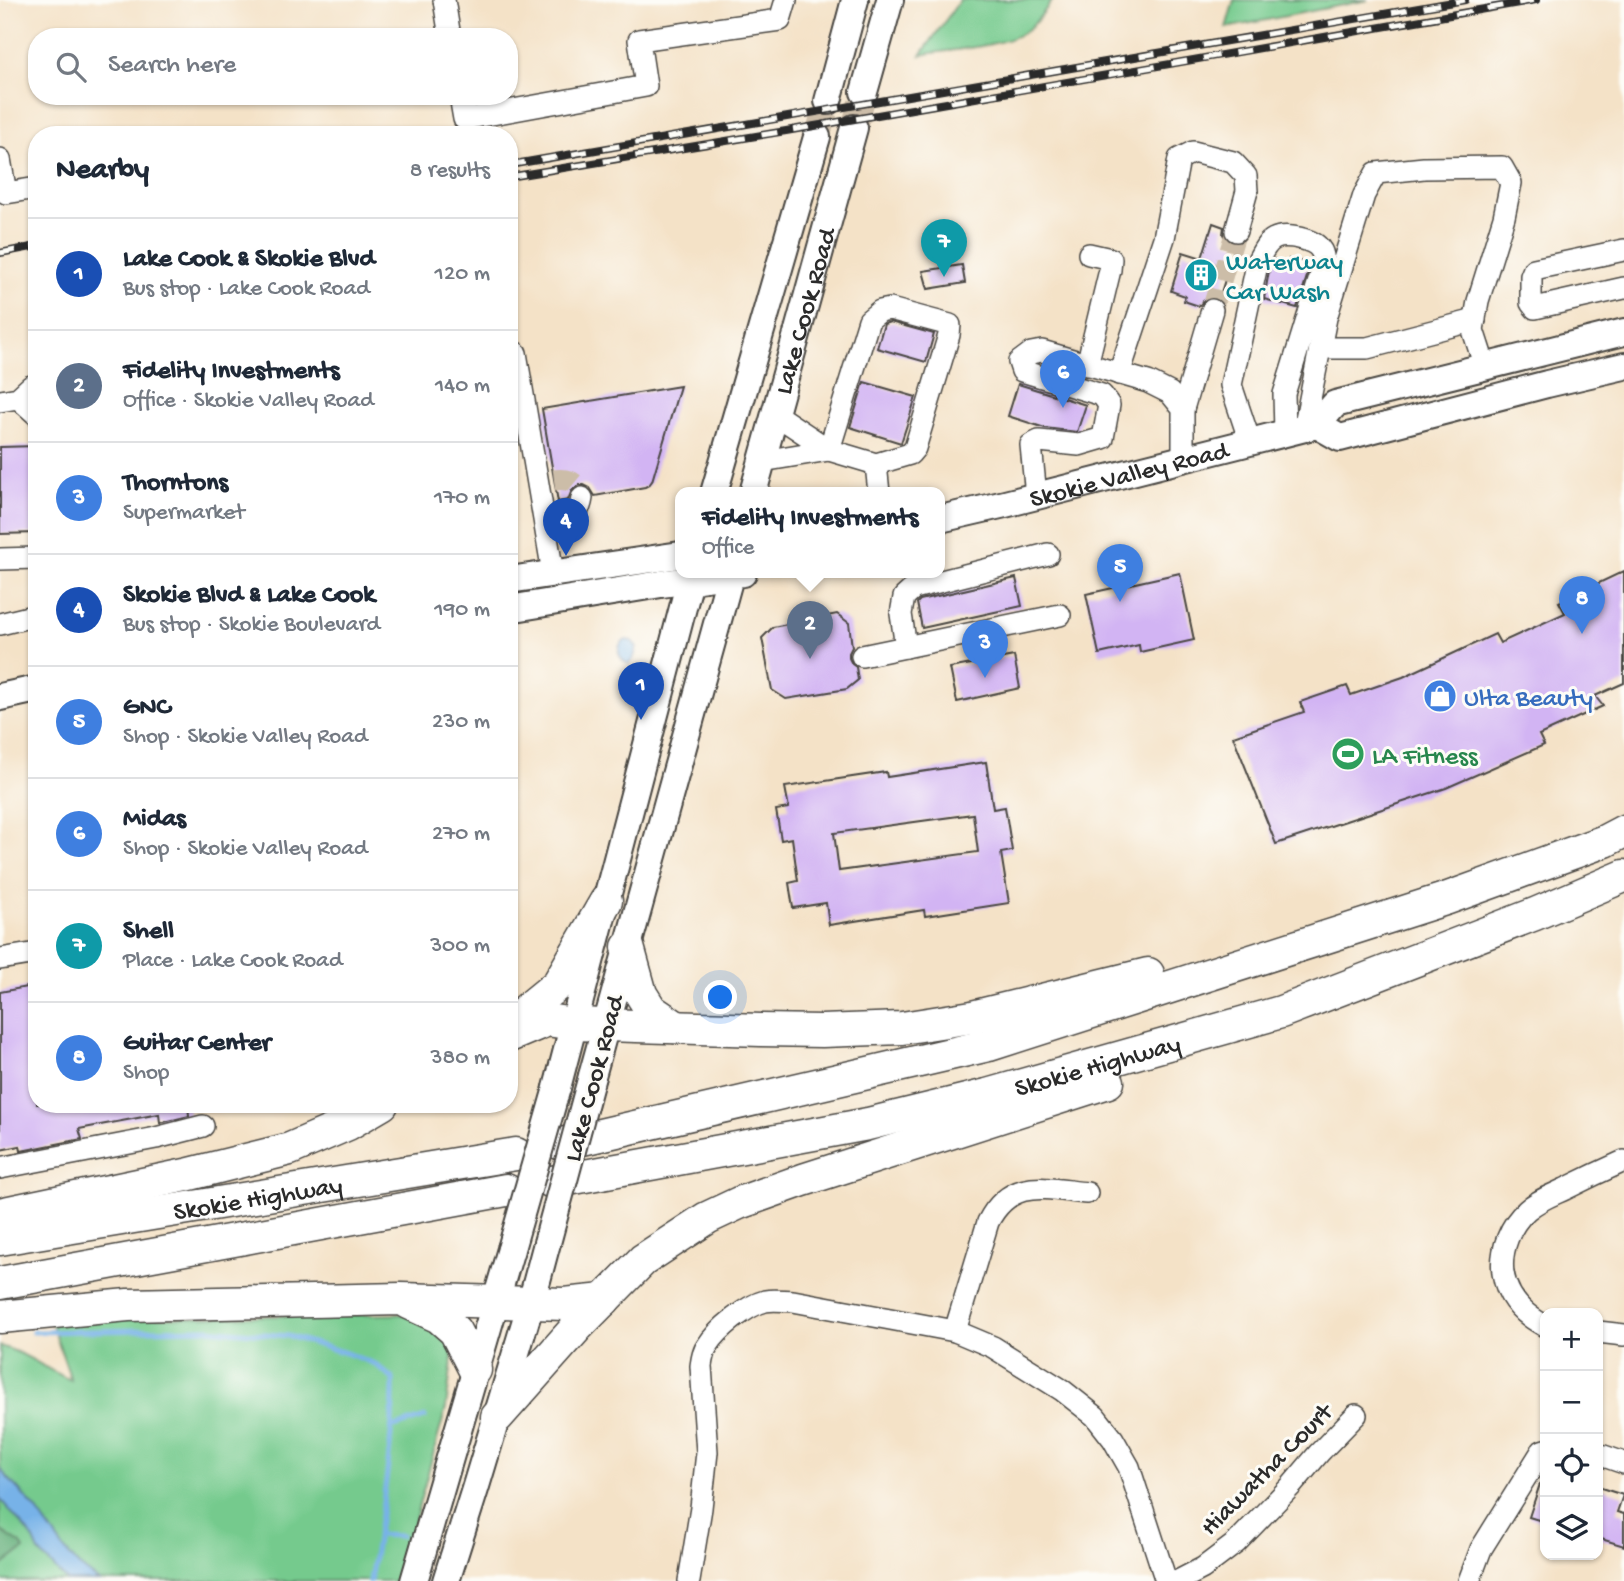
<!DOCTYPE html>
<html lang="en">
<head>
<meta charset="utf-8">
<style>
	body { margin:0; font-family:"Gochi Hand",sans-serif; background:#f6f6f7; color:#1f2937 }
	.controls { position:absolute; right:21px; bottom:21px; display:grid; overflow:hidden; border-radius:14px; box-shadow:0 2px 5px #0004 }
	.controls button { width:63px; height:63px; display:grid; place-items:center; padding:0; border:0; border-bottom:2px solid #e0e1e3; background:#fff; color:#1f2937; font:35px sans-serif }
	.you { position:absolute; left:721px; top:998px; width:24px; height:24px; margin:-18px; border:5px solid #fff; border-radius:50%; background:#1a73e8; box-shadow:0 0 0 10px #1a73e833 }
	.badge { display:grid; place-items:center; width:46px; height:46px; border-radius:50%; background:#0f766e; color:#fff; font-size:23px; font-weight:700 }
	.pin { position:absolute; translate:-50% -58px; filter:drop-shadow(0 2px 4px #0008) }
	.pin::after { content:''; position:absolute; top:37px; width:24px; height:21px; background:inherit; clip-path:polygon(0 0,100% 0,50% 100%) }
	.popup { position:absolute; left:675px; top:487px; width:270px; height:91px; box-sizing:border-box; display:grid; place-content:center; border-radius:14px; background:#fff; filter:drop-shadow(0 2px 5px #0005); font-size:23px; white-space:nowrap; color:#747a83 }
	.popup b { font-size:26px; color:#1f2937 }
	.popup::after { content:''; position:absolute; left:50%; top:100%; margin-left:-14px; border:14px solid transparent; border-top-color:#fff }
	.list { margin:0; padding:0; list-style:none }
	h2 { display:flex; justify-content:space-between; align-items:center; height:91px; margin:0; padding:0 28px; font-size:30px }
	h2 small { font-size:23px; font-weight:400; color:#747a83 }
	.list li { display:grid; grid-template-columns:46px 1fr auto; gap:21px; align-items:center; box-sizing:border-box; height:112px; padding:0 28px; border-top:2px solid #e0e1e3 }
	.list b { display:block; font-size:26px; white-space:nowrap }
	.list p { margin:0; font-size:23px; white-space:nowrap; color:#747a83 }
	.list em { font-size:23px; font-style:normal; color:#747a83 }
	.icon { flex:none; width:38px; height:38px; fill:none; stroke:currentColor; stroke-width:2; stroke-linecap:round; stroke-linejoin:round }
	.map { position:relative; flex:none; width:1624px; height:1581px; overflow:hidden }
	.search { position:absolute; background:#fff; box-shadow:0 2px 5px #0004; left:28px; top:28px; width:490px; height:77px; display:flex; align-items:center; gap:18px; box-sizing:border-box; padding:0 24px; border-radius:28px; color:#747a83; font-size:26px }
	.panel { position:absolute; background:#fff; box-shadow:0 2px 5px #0004; left:28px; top:126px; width:490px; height:987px; border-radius:28px }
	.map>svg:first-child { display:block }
	.green { fill:#75ca8d; stroke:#507a5c; stroke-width:2 }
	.forest { fill:#60ae78; stroke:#466c52; stroke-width:2 }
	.water { fill:#77b2e8; stroke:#516e8a; stroke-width:2 }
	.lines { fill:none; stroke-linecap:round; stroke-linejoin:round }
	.stream { stroke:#77b2e8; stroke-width:5 }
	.building { fill:#d2b4f3; fill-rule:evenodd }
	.minor-tunnel { stroke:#ccbda8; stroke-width:21; stroke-dasharray:21 10; stroke-linecap:butt }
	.major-tunnel { stroke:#ccbda8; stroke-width:26; stroke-dasharray:26 13; stroke-linecap:butt }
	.minor-casing { stroke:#494642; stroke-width:24 }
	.major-casing { stroke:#494642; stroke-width:30 }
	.highway-casing { stroke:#494642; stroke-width:35 }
	.minor { stroke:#fff; stroke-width:21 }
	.major { stroke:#fff; stroke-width:26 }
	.highway { stroke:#fff; stroke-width:32 }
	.rail-casing { stroke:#2b2b2b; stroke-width:8 }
	.rail { stroke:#fdfcf7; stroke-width:5; stroke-dasharray:16; stroke-linecap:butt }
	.major-bridge-casing { stroke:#494642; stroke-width:30; stroke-linecap:butt }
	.major-bridge { stroke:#fff; stroke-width:26 }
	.labels { text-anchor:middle; stroke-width:6; stroke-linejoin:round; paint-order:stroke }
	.culture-label { font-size:26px; fill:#0d838f; stroke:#fdfcf7; text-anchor:start }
	.street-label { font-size:26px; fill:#2b2b2b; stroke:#fdfcf7 }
	.shop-label { font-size:26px; fill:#366cbe; stroke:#fdfcf7; text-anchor:start }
	.leisure-label { font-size:26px; fill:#27864d; stroke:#fdfcf7; text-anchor:start }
</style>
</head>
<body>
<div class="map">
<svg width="1624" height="1581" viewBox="0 0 1624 1581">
	<rect width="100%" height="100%" fill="#fdfcf7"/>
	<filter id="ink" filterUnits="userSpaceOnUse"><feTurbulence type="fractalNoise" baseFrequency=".0143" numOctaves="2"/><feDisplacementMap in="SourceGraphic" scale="14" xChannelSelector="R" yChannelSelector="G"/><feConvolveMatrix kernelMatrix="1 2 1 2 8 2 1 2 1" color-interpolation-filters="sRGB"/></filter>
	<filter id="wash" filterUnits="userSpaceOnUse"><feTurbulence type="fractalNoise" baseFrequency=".00686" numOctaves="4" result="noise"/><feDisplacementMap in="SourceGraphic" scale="28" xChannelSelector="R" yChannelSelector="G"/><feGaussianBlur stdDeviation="1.57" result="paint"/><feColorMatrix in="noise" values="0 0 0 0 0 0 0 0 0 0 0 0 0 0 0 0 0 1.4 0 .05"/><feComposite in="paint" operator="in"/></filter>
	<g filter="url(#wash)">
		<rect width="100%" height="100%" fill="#f4e2c7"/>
		<g class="green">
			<path d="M960 0H1053C1044 11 1035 26 1023 33 999 47 949 50 921 55Z"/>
			<polygon points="1234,0 1368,0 1226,28"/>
			<path d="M415 1314 454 1345 446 1408 398 1581H0V1346C27 1353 46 1370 71 1380L50 1319Z"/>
		</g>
		<polygon class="forest" points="0,1530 21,1544 24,1549 0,1567"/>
		<g class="water">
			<path d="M626 640 632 641 637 648 633 660 628 664C620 659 616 652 621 643Z"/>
			<polygon points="0,1469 36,1509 64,1549 78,1565 99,1581 67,1581 39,1552 33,1538 0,1499"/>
		</g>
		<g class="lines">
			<g class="stream">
				<path d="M33 1332 206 1329 288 1336 346 1353 375 1364 393 1379C394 1447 381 1515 370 1581"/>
				<polyline points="392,1428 425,1417"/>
				<polyline points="377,1535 401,1536"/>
			</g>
		</g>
		<g id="blocks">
			<g class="building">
				<polygon points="1213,223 1224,227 1223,234 1226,240 1232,243 1236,244 1219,299 1215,297 1208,298 1203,301 1199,306 1184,301 1185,296 1171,291 1183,252 1202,258"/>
				<polygon points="1273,259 1288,263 1289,259 1303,262 1302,268 1309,270 1297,308 1264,299 1270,265"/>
				<polygon points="962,265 965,283 928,289 923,271"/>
				<polygon points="890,322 934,334 926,362 877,348 884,324"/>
				<polygon points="864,382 916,397 901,443 850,427"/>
				<polygon points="1018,384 1086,405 1077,432 1045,428 1008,416"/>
				<polygon points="680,386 652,481 649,485 645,487 595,496 590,488 584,485 579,485 572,490 568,500 558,502 542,409"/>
				<polygon points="37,446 37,533 0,534 0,447"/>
				<polygon points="1624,571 1624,683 1595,696 1603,706 1539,735 1544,745 1446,788 1276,844 1233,736 1304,712 1300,702 1347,686 1351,695 1403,677 1495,634 1500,643 1565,613 1559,602"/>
				<polygon points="1180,573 1194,640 1140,652 1139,645 1099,654 1086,594"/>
				<polygon points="1016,578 1022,606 922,628 917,603 920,600"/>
				<polygon points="837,614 849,623 852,647 849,653 849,658 852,664 856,667 858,680 847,689 786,699 772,690 762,638 773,627"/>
				<polygon points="1014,656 1020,688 957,702 950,668"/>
				<path d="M986 762 993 809 1005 807 1012 851 1001 853 1009 903 925 916 924 910 829 925 826 903 793 908 789 883 798 881 792 838 781 840 776 810 789 808 785 787 886 772 887 777ZM973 814 978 852 839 871 834 833Z"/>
				<polygon points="37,985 37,1104 188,1104 189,1116 160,1123 159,1114 79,1129 82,1139 21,1151 20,1146 0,1150 0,992"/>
				<polygon points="1543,1475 1545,1475 1545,1522 1529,1517"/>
				<polygon points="1598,1487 1623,1495 1617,1512 1624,1514 1624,1546 1598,1538"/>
			</g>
		</g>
	</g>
	<g filter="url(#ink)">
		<use href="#blocks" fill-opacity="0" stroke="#494642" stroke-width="2"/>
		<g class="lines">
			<g class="minor-tunnel">
				<polyline points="1212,310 1236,231"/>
				<path d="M554 480C570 478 578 482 582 498"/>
			</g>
			<g class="major-tunnel">
				<polyline points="854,128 864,92"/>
				<polyline points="817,137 828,101"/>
			</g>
			<defs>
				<g id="minor">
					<polyline points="444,0 450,37"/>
					<polyline points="460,96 464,119 646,86 639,40 780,20 786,0"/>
					<polyline points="0,159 6,193 37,188"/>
					<polyline points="1624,250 1534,269 1531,276 1531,303 1535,308 1624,288"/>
					<polygon points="890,309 950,325 949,335 915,448 910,454 876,464 829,450 869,320 880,311"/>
					<polyline points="1320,348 1367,348 1475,320"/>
					<polyline points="509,354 516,353 553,573"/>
					<polyline points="1087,365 1110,270 1111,259 1089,254"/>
					<polyline points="1119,374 1164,238 1179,159 1193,152 1233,162 1246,176 1247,191 1236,231"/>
					<polyline points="18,398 37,415"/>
					<polyline points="0,401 18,398 31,386 37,385"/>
					<polyline points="1183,409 1212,310"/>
					<polyline points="775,414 829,450"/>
					<polyline points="1304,429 1326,318 1364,195 1376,173 1424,168 1502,167 1511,183 1504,217 1478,301 1473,330 1485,367"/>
					<path d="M1250 442 1231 385 1258 260C1262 253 1266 243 1274 239 1285 233 1314 239 1320 249 1325 255 1323 264 1322 271L1284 394 1285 433"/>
					<polyline points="762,461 829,450"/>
					<polyline points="876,464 879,493"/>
					<polyline points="1036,496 1031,445 1039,441 1079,445 1103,438 1109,405 1102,395 1022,371 1019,362 1031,353 1042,351 1148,382 1170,393 1183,409 1183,459"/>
					<path d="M545 524C563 520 579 520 582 498"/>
					<polyline points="0,559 37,558"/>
					<polyline points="0,624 37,615"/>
					<polyline points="906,647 901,614 904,597 914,588 1048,554"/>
					<polyline points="862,656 1060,615"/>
					<polyline points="0,959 37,953"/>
					<polyline points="0,1168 156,1138 203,1126"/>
					<path d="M1545 1326C1524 1315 1507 1298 1503 1273 1500 1250 1510 1225 1527 1210 1538 1200 1552 1195 1565 1189 1585 1179 1604 1170 1624 1161"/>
					<path d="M955 1331 988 1222C1011 1177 1045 1189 1087 1193"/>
					<polyline points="1598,1332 1624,1335"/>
					<polyline points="1598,1454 1624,1463"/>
					<path d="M689 1581 701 1508 707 1452 701 1366C702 1359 703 1351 708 1345 718 1329 746 1306 765 1301 774 1299 784 1301 793 1301L955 1331 993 1347 1062 1390 1095 1416 1113 1439 1129 1467 1166 1581"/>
					<polyline points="1178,1581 1203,1568 1236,1543 1292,1485 1319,1453 1356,1415"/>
					<polyline points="1469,1581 1481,1549 1542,1451 1545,1450"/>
				</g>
				<g id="major">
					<polyline points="864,92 890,0"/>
					<polyline points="828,101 855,0"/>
					<polyline points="1317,425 1340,438 1547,384 1624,366"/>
					<polyline points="714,493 817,137"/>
					<path id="s1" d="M753 493 854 128"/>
					<path id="s2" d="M940 519 1005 504 1317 425 1335 404 1624 332"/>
					<polyline points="509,580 680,555"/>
					<polyline points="509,609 661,584 743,573"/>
					<polyline points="0,697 37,689"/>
					<polyline points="592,1076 731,573"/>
					<polyline points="557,1088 692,573"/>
					<polyline points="414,1581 511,1249"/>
					<polyline points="446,1581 476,1486 531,1303 547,1243"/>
				</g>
				<g id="highway">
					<polyline points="628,947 641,994 651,1010 676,1027"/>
					<polyline points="509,1024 558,984 606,901"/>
					<polyline points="509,1036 547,1020 574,1024 761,1030 822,1031 902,1028 972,1017 1148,974"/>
					<polyline points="561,1144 989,1045 1448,898 1605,841 1624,831"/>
					<path id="s3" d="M552 1182 868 1124 987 1095 1281 1012 1535 914 1624 876"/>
					<polyline points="0,1214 186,1175 290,1149 348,1124 382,1104"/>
					<path id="s4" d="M0 1239 516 1154"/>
					<polyline points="0,1283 506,1190"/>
					<polyline points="409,1303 439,1317 455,1331 475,1370"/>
					<polyline points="0,1317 128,1305 401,1299 564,1304 604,1300"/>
					<polyline points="497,1417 577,1327 643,1260 707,1218 739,1203 803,1180 1108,1082"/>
				</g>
			</defs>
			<use href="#minor" class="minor-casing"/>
			<use href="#major" class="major-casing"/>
			<use href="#highway" class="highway-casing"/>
			<use href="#minor" class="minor"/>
			<use href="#major" class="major"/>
			<use href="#highway" class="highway"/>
			<defs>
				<g id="rail">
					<polyline points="509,165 1465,0"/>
					<polyline points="509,177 786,131 1536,0"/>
					<polyline points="0,253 37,246"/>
				</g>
			</defs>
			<use href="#rail" class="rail-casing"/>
			<use href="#rail" class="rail"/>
			<defs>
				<g id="major-bridge">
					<polyline points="547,1243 592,1076"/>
					<polyline points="511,1249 557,1088"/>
				</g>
			</defs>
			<use href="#major-bridge" class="major-bridge-casing"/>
			<use href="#major-bridge" class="major-bridge"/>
		</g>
	</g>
	<defs>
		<symbol id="building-disc" viewBox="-11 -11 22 22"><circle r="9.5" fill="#0f9aa8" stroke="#fdfcf7"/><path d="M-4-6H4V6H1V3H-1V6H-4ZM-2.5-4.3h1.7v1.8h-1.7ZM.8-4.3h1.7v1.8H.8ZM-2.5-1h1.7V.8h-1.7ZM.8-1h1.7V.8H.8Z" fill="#fff"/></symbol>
		<symbol id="shop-disc" viewBox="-11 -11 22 22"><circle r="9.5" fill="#3f7fe0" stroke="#fdfcf7"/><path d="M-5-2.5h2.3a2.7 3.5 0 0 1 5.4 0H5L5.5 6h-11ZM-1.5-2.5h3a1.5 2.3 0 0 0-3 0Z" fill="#fff"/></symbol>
		<symbol id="stadium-disc" viewBox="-11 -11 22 22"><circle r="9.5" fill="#2e9e5b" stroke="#fdfcf7"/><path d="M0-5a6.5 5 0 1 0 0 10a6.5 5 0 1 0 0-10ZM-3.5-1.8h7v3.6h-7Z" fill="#fff"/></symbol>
	</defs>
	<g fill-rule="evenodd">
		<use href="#building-disc" x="1182" y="256" width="38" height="38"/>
		<use href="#shop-disc" x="1421" y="677" width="38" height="38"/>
		<use href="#stadium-disc" x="1329" y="735" width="38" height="38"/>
	</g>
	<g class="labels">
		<g class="culture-label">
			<text x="1226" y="269">Waterway<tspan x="1226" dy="30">Car Wash</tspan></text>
		</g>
		<g class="street-label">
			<text dy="9" stroke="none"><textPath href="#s1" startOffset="189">Lake Cook Road</textPath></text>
			<text dy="9" stroke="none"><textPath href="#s2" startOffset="194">Skokie Valley Road</textPath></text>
			<text dy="9" stroke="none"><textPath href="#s3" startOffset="558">Skokie Highway</textPath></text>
			<text transform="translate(592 1078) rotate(-75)" y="9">Lake Cook Road</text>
			<text dy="9" stroke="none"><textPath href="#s4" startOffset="261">Skokie Highway</textPath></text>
			<text transform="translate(1265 1468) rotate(-45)" y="9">Hiawatha Court</text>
		</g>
		<g class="shop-label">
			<text x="1464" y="705">Ulta Beauty</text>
		</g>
		<g class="leisure-label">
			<text x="1372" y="763">LA Fitness</text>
		</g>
	</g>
</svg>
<div class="controls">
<button>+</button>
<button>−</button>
<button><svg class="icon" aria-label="locate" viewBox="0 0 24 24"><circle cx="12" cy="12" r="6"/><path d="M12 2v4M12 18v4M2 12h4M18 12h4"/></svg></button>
<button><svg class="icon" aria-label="layers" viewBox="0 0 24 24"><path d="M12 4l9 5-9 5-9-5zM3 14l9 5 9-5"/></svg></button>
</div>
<div class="you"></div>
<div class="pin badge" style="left:641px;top:720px;background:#1a4fb4">1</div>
<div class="pin badge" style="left:810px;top:659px;background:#5c6f8a">2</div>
<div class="popup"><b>Fidelity Investments</b>Office</div>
<div class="pin badge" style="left:985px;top:678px;background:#3f7fe0">3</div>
<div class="pin badge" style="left:566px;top:556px;background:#1a4fb4">4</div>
<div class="pin badge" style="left:1120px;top:602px;background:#3f7fe0">5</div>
<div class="pin badge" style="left:1063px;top:408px;background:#3f7fe0">6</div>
<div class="pin badge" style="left:944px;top:277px;background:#0f9aa8">7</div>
<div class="pin badge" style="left:1582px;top:634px;background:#3f7fe0">8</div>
<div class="search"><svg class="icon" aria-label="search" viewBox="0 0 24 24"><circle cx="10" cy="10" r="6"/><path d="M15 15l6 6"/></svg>Search here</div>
<section class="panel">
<h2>Nearby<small>8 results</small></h2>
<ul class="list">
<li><span class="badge" style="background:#1a4fb4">1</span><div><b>Lake Cook &amp; Skokie Blvd</b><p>Bus stop · Lake Cook Road</p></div><em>120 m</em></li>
<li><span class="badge" style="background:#5c6f8a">2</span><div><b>Fidelity Investments</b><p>Office · Skokie Valley Road</p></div><em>140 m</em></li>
<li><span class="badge" style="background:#3f7fe0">3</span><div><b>Thorntons</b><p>Supermarket</p></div><em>170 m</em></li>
<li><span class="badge" style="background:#1a4fb4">4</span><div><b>Skokie Blvd &amp; Lake Cook</b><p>Bus stop · Skokie Boulevard</p></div><em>190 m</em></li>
<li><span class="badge" style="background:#3f7fe0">5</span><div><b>GNC</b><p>Shop · Skokie Valley Road</p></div><em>230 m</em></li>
<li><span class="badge" style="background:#3f7fe0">6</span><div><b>Midas</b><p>Shop · Skokie Valley Road</p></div><em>270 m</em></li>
<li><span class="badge" style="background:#0f9aa8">7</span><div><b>Shell</b><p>Place · Lake Cook Road</p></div><em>300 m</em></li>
<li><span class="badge" style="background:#3f7fe0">8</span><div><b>Guitar Center</b><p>Shop</p></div><em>380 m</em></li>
</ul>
</section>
</div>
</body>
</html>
